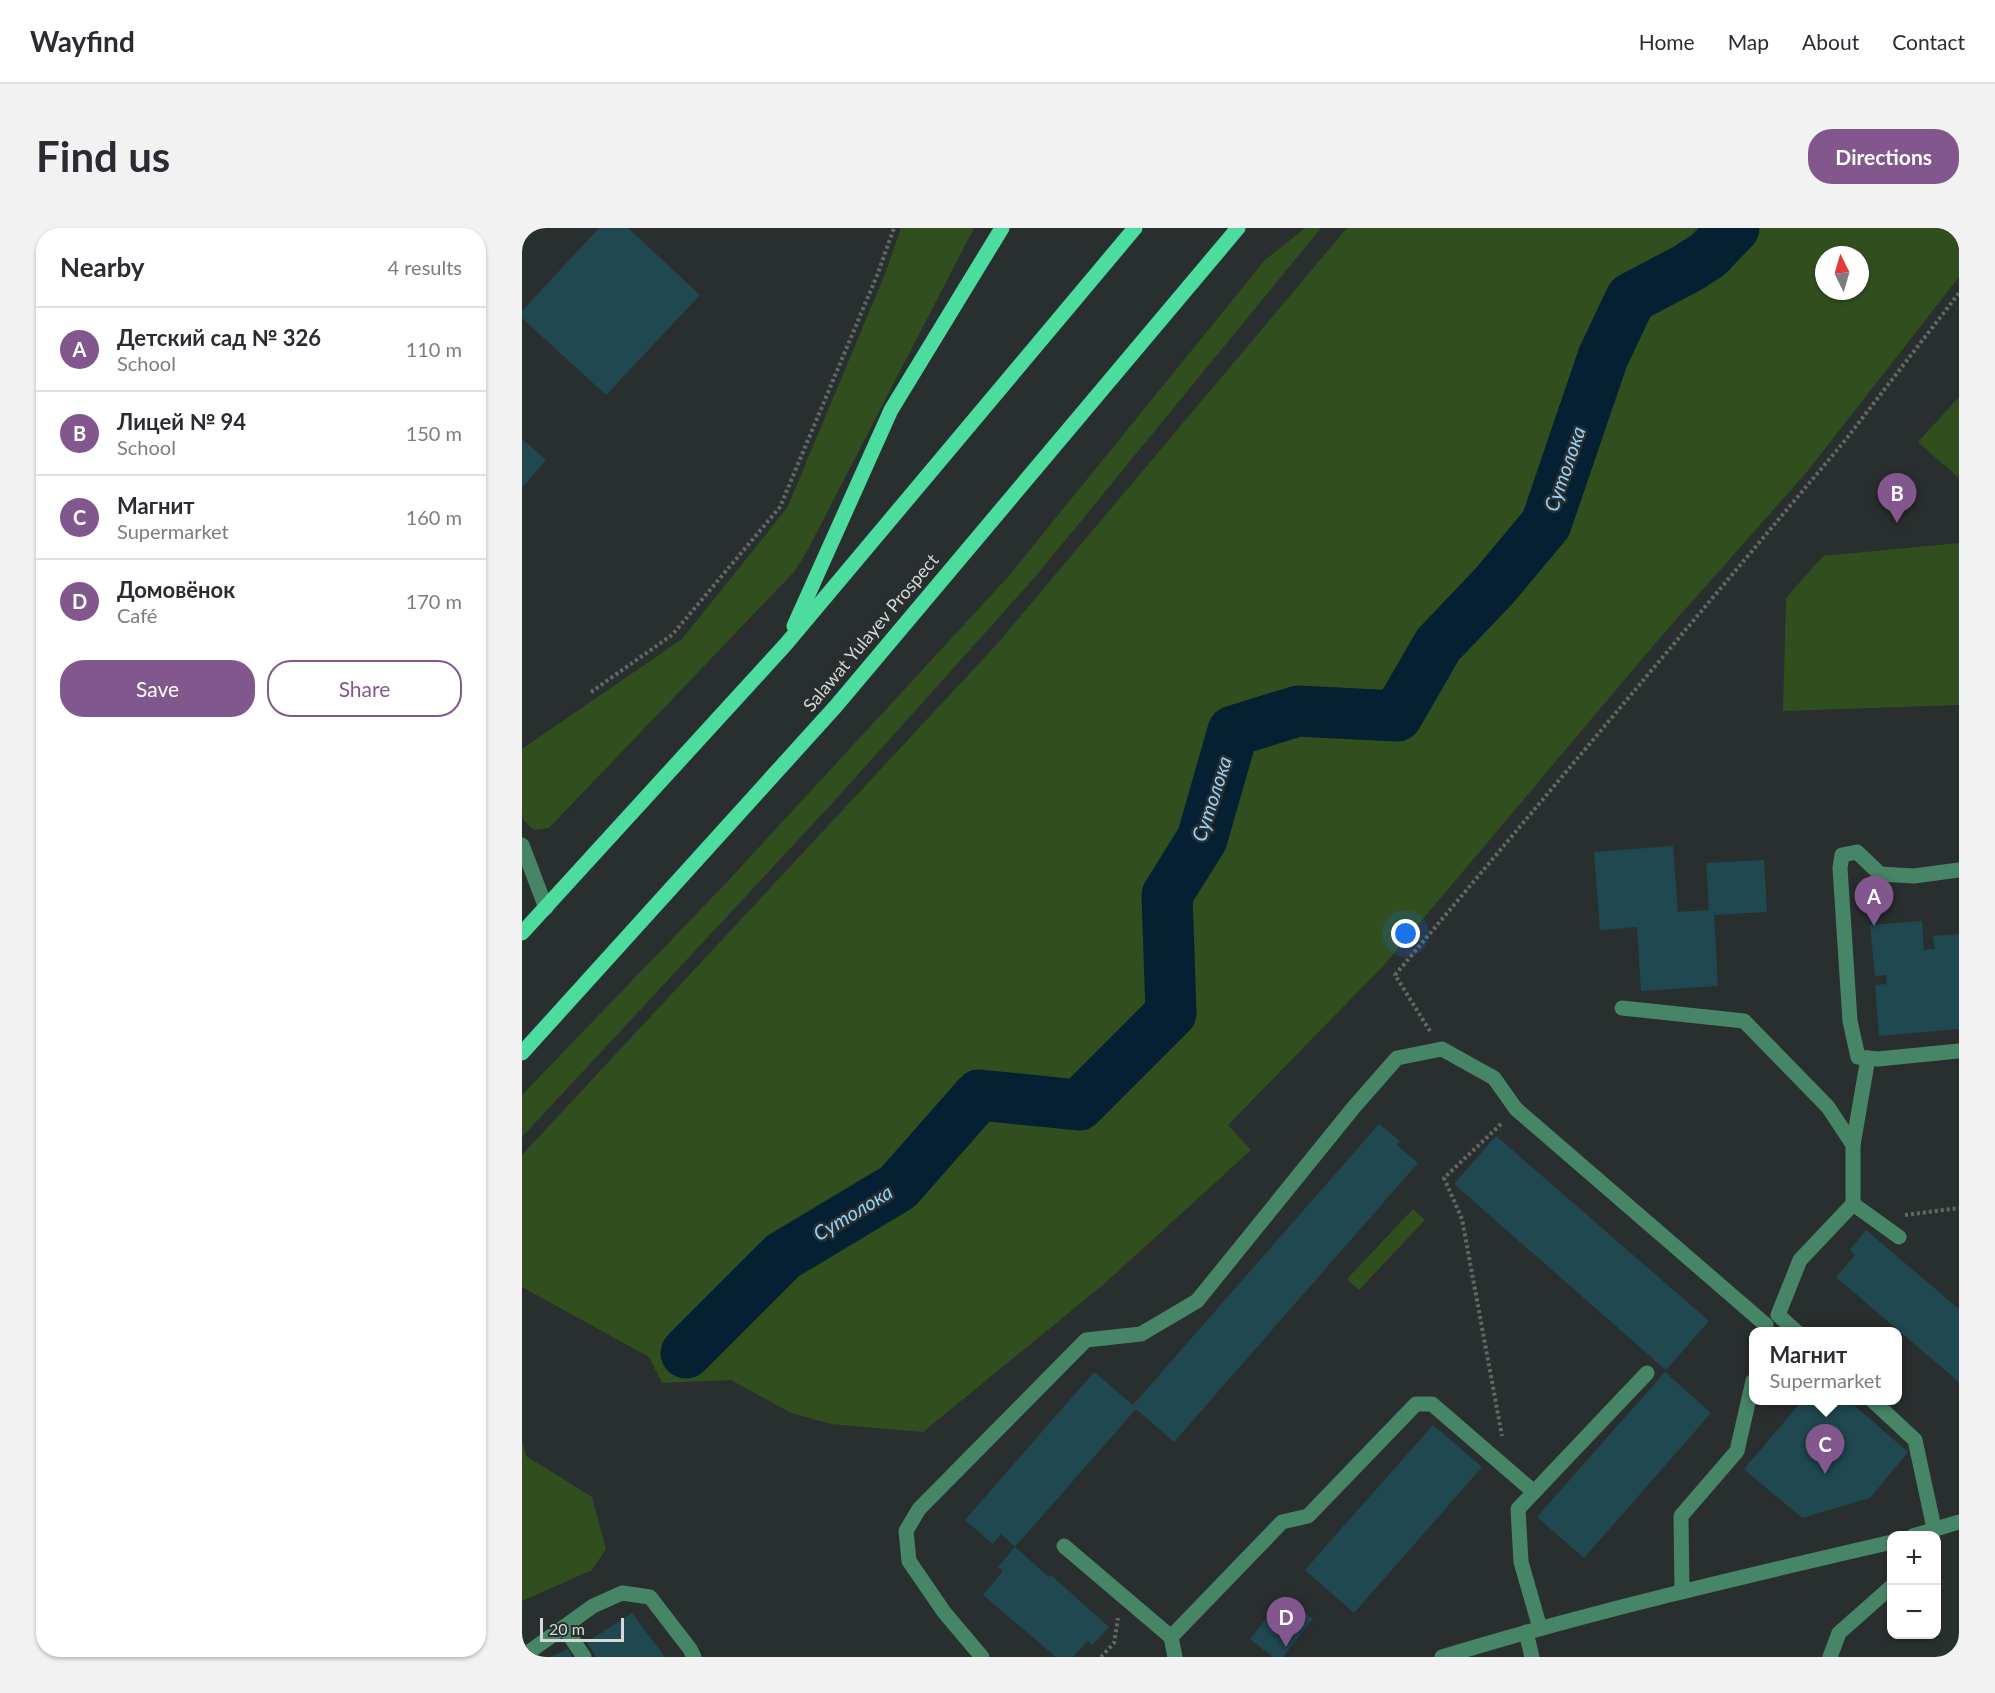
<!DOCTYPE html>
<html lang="en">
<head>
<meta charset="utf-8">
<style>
	body { margin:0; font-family:Lato,sans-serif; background:#f2f2f3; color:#2b2b33 }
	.controls { position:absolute; right:18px; bottom:18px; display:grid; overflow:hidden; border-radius:12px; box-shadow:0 2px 4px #0004 }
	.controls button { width:54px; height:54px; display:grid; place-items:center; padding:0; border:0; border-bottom:2px solid #e1e1e2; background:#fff; color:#2b2b33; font:30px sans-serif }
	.compass { position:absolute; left:1293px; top:18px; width:54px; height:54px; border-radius:50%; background:#fff; box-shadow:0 2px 4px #0004; rotate:355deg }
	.scale { position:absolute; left:18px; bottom:15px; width:84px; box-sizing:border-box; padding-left:6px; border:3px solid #d5d8d8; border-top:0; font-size:16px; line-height:21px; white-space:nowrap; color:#d5d8d8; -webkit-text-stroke:4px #292f2e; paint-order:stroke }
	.you { position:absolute; left:884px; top:706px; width:21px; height:21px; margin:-15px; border:4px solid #fff; border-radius:50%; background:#1a73e8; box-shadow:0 0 0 9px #1a73e833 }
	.badge { display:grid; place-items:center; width:39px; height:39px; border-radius:50%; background:#82578d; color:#fff; font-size:20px; font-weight:700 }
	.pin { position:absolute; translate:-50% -50px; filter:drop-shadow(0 2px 3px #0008) }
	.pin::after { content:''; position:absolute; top:32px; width:21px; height:18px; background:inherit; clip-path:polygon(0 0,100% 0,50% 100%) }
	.popup { position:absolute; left:1227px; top:1099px; width:153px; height:78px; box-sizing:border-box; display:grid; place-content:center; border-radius:12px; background:#fff; filter:drop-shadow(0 2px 4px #0005); font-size:20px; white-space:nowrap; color:#7c7c81 }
	.popup b { font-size:22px; color:#2b2b33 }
	.popup::after { content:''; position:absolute; left:50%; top:100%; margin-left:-12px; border:12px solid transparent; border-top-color:#fff }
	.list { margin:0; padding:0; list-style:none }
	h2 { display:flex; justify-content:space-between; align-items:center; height:78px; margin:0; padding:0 24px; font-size:26px }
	h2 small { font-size:20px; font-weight:400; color:#7c7c81 }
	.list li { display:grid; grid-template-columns:39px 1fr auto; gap:18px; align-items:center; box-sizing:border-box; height:84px; padding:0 24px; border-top:2px solid #e1e1e2 }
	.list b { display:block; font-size:22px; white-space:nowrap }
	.list p { margin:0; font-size:20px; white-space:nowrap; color:#7c7c81 }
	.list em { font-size:20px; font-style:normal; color:#7c7c81 }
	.actions { display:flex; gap:12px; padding:18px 24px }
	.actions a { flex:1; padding:14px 0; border:2px solid #82578d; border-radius:24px; text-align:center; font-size:21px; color:#82578d }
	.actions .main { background:#82578d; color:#fff }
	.map { position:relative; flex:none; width:1437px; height:1429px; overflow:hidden; border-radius:24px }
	header { display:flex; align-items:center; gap:36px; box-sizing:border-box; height:84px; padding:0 30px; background:#fff; border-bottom:2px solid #e1e1e2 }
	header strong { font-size:28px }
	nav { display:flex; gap:33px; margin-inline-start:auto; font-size:21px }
	.intro { display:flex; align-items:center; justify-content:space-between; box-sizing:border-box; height:144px; padding:0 36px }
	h1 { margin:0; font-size:42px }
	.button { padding:15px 27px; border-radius:24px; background:#82578d; color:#fff; font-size:21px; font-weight:700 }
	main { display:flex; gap:36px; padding:0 36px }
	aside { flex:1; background:#fff; border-radius:24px; box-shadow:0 2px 4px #0004 }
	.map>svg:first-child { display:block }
	.green { fill:#314e1e; fill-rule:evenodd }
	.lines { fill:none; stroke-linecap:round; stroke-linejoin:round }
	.river { stroke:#052032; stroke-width:51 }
	.building { fill:#204851 }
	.path { stroke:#636867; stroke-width:4; stroke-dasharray:3 3; stroke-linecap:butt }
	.minor { stroke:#478567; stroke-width:15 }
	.major { stroke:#4cdc9f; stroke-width:15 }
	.labels { text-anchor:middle; stroke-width:5; stroke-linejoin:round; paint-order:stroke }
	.street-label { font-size:18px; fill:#d5d8d8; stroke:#292f2e }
	.water-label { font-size:20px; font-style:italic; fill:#95d1fe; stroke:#292f2e }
</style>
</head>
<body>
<header>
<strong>Wayfind</strong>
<nav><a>Home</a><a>Map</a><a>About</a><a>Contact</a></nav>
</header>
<div class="intro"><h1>Find us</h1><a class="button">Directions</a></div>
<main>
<aside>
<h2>Nearby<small>4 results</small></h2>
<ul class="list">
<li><span class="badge">A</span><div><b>Детский сад № 326</b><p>School</p></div><em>110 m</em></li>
<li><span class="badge">B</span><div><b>Лицей № 94</b><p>School</p></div><em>150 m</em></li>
<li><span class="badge">C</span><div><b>Магнит</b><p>Supermarket</p></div><em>160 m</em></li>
<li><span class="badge">D</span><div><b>Домовёнок</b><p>Café</p></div><em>170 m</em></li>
</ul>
<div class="actions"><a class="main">Save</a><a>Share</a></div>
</aside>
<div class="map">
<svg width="1437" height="1429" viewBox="0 0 1437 1429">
	<rect width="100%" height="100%" fill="#292f2e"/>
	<g class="green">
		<polygon points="379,0 452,0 283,327 272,344 27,600 12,602 2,593 0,585 0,521 160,411 265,280 363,46"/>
		<polygon points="783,0 799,0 514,348 315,570 0,909 0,867 204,655 485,350 743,32"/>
		<path d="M825 0H1437V49L1284 245 1136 412 863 736 706 897 729 922 582 1056 401 1204 309 1196 269 1185 209 1152 140 1155 127 1129 0 1059V927L475 416ZM1302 27H1338V63H1302Z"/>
		<polygon points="1437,169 1437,250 1396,214"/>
		<polygon points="1437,315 1437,477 1261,483 1264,370 1301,328"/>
		<polygon points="891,981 903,992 837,1062 825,1051"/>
		<polygon points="0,1211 4,1228 70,1269 84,1321 70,1342 0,1373"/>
	</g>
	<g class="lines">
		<polyline class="river" points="164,1125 261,1028 376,959 457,867 557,877 649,785 645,667 680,611 711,503 776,483 875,488 916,417 973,357 1024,296 1081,129 1109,70 1166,40 1186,27 1212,0"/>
	</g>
	<g class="building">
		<polygon points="77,0 106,0 178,67 84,167 0,90 0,83"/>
		<polygon points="0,211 24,232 0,260"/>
		<polygon points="1151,618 1156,684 1187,682 1184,635 1242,632 1245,684 1192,687 1196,758 1119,763 1115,699 1078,702 1072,624"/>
		<polygon points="1400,693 1402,722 1413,721 1411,708 1437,706 1437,801 1357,808 1353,757 1365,756 1364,747 1353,748 1348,697"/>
		<polygon points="857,896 878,913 875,917 896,935 652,1214 614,1181 493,1319 479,1306 471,1316 443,1292 572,1144 611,1177"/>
		<polygon points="974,908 1187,1093 1144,1142 932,956"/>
		<polygon points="1344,1002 1437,1081 1437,1154 1314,1049 1333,1027 1328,1022"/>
		<polygon points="1143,1144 1189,1185 1062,1330 1015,1289"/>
		<polygon points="1281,1172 1326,1172 1386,1224 1348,1270 1280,1290 1222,1241"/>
		<polygon points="911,1197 960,1239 832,1385 783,1342"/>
		<polygon points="493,1319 527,1349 529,1347 587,1399 570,1417 565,1413 551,1429 534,1429 461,1367 481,1343 476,1339"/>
		<polygon points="762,1368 791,1391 761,1429 751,1429 728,1411"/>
		<polygon points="110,1385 143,1429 74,1429 65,1414"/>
		<polygon points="46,1421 50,1429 28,1429"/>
	</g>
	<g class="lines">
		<g class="path">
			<polyline points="69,464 150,407 258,279 356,45 372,0"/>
			<polyline points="908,803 873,747 1321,215 1437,65"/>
			<polyline points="979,896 922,950 940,991 980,1208"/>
			<polyline points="1383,987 1437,980"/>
			<polyline points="579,1429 592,1415 596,1390"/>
		</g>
		<g class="minor">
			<polyline points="0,617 24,680"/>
			<polyline points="1437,642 1392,648 1358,646 1335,624 1320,627 1318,640 1328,793 1336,829 1356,831 1437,823"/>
			<polyline points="1100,780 1222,793 1306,879 1331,917"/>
			<polyline points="1331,976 1331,917 1346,830"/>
			<polyline points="1275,1104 1256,1087 1278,1032 1331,976 1377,1009"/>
			<polyline points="1350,1172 1393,1212 1412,1300"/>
			<polyline points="1391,1308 1437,1294"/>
			<polyline points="542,1318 649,1409"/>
			<polyline points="1160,1363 1159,1288 1215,1223 1231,1153"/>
			<polyline points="42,1399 62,1429"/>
			<polyline points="1018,1400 999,1334 996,1281 1125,1145"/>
			<polyline points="1004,1404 1010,1429"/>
			<polyline points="0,1429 71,1378 100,1365 128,1369 168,1421 172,1429"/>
			<polyline points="460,1429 422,1384 387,1333 384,1303 397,1281 564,1112 619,1106 675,1073 832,879 875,830 920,821 972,850 994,881 1244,1097"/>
			<polyline points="653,1429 649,1409 760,1294 786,1288 894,1176 910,1176 1012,1264"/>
			<path d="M920 1429C1068 1384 1219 1349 1370 1314"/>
			<polyline points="1308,1429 1317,1405 1370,1358"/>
		</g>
		<g class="major">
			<polyline points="272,398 369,182 480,0"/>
			<polyline points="0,705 264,416 613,0"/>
			<polyline points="0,825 314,478 716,0"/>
		</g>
	</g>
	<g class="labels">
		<g class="street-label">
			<text transform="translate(349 405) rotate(-50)" y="6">Salawat Yulayev Prospect</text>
		</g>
		<g class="water-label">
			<text transform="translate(1043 241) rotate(-71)" y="7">Сутолока</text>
			<text transform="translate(690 571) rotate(-72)" y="7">Сутолока</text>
			<text transform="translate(331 985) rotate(-31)" y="7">Сутолока</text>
		</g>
	</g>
</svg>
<div class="controls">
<button>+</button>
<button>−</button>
</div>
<svg class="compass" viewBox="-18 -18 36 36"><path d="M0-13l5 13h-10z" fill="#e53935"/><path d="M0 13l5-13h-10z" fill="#7c7c81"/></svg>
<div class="scale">20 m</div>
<div class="you"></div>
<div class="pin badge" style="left:1352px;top:698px">A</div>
<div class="pin badge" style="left:1375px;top:295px">B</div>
<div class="pin badge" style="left:1303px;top:1246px">C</div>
<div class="popup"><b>Магнит</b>Supermarket</div>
<div class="pin badge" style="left:764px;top:1419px">D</div>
</div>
</main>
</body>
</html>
